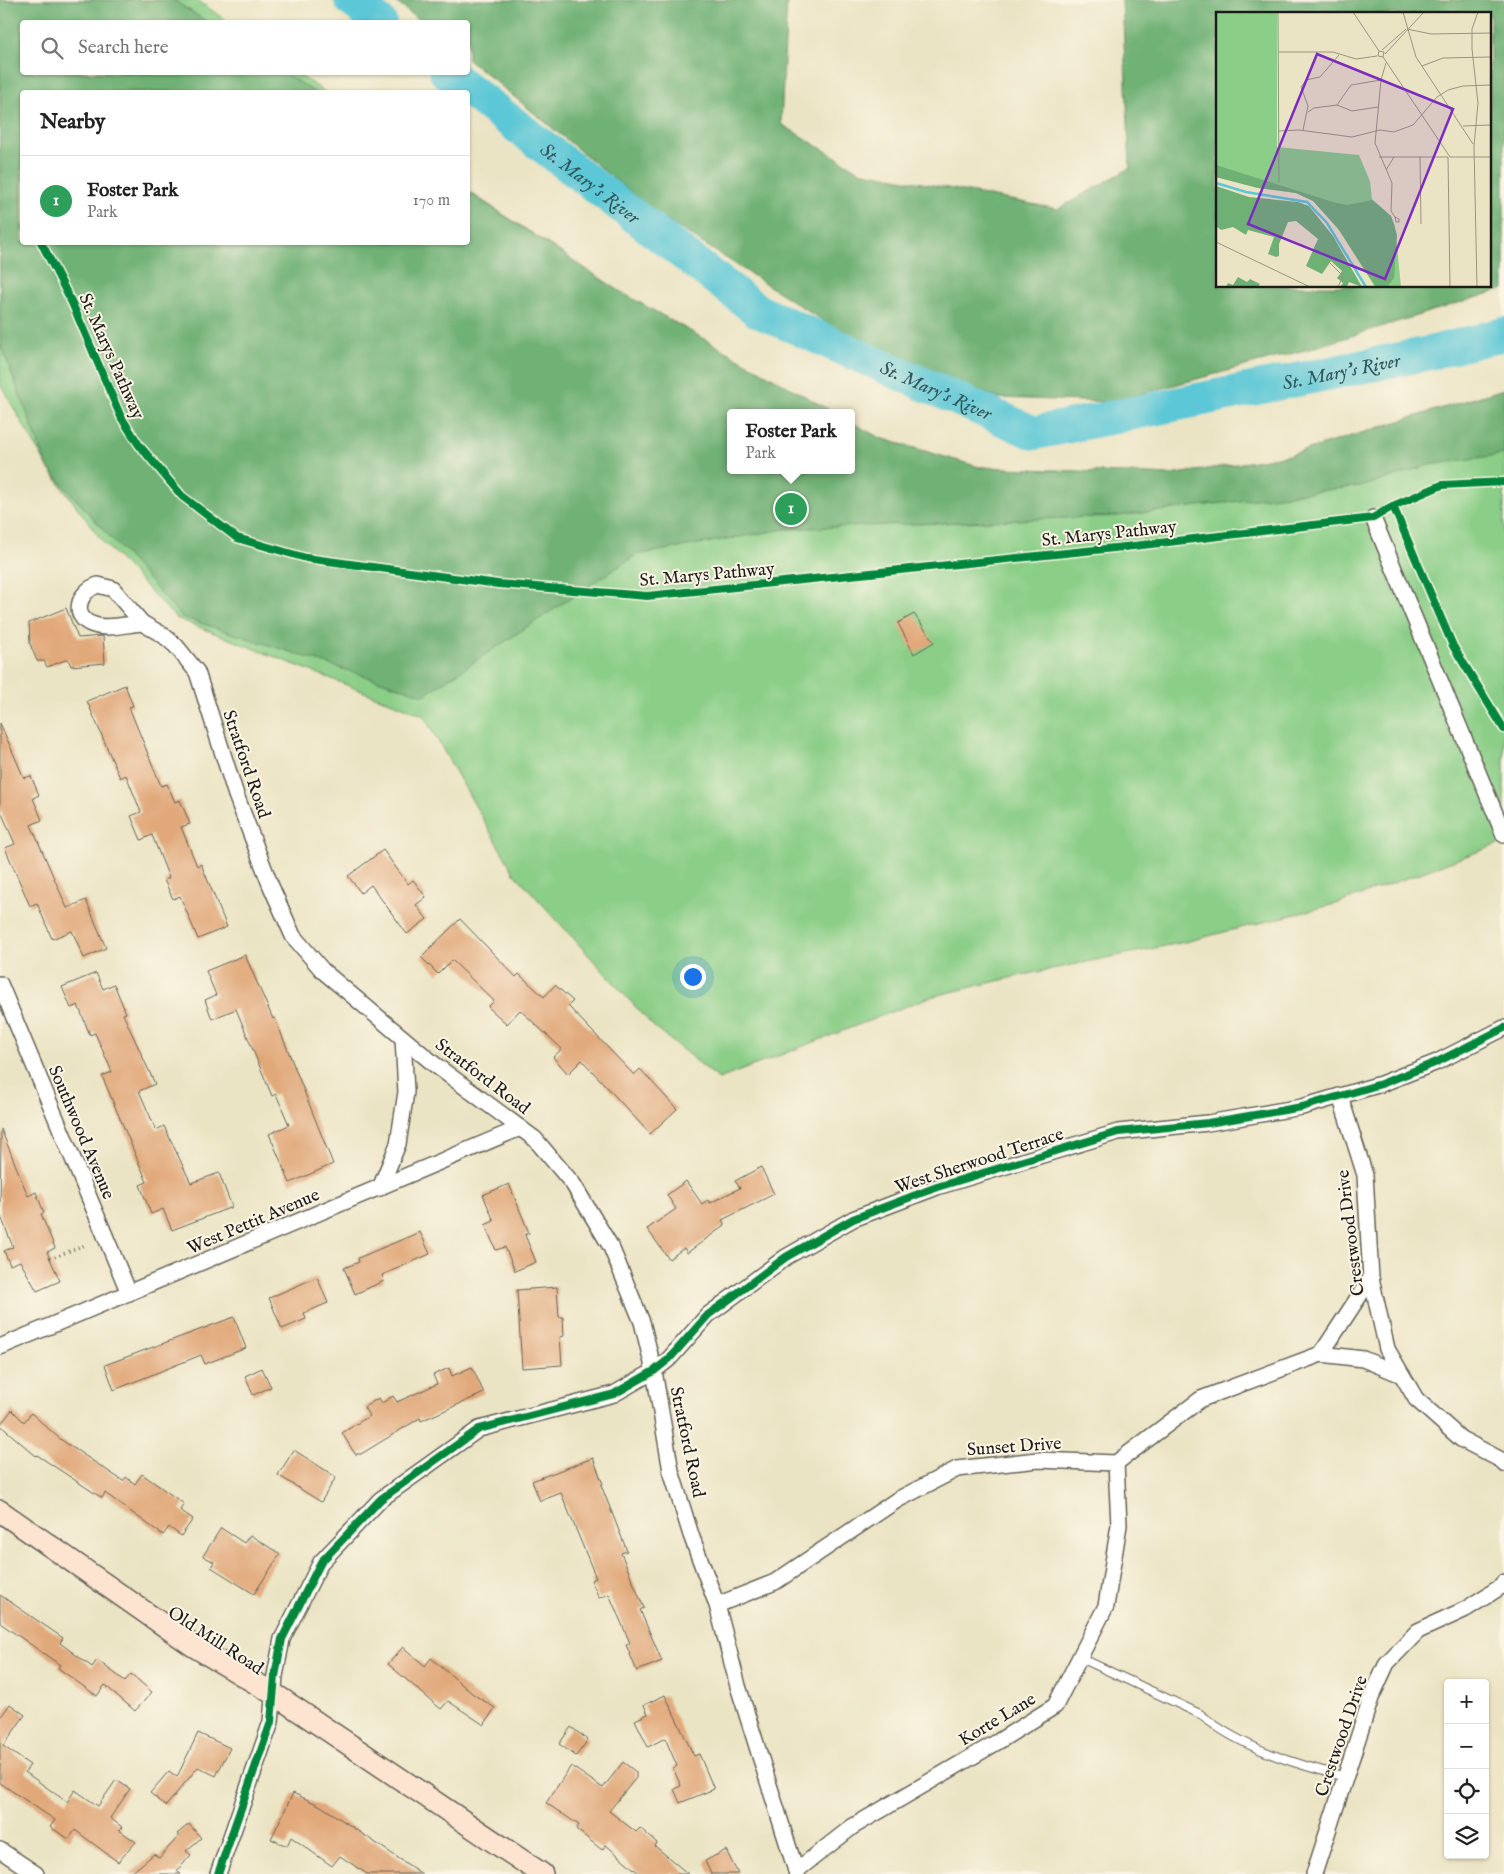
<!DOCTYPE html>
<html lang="en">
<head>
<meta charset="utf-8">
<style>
	body { margin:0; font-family:"IM FELL English",serif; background:#f6f6f6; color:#222 }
	.controls { position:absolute; right:15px; bottom:15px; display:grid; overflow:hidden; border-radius:5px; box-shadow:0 1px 4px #0004 }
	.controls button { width:45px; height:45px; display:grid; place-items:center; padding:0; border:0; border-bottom:1px solid #e0e0e0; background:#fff; color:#222; font:25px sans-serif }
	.you { position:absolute; left:692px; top:976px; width:18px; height:18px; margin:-12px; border:4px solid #fff; border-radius:50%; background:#1a73e8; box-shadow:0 0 0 8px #1a73e833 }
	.badge { display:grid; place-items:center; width:32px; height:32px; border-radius:50%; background:#c8321e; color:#fff; font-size:16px; font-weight:700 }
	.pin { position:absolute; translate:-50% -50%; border:2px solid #fff; box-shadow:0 1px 5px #0006 }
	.popup { position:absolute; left:727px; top:409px; width:128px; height:65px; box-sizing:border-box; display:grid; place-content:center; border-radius:5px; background:#fff; filter:drop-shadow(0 1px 4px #0005); font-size:16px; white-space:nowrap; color:#767676 }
	.popup b { font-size:19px; color:#222 }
	.popup::after { content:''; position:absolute; left:50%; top:100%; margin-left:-10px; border:10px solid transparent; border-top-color:#fff }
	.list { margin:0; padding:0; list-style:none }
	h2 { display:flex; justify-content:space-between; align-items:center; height:65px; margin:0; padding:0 20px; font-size:21px }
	h2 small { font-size:16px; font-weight:400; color:#767676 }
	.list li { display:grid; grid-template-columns:32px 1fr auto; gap:15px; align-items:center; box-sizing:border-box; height:90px; padding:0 20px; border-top:1px solid #e0e0e0 }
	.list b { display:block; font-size:19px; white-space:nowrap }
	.list p { margin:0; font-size:16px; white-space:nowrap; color:#767676 }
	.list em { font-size:16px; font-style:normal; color:#767676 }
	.icon { flex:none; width:28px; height:28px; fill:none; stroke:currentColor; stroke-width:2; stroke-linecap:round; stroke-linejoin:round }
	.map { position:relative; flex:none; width:1504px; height:1874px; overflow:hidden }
	.search { position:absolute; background:#fff; box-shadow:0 1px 4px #0004; left:20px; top:20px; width:450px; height:55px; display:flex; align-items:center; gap:12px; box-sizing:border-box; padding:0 18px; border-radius:5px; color:#767676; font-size:19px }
	.panel { position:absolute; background:#fff; box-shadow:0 1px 4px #0004; left:20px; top:90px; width:450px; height:155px; border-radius:5px }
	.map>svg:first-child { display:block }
	.green { fill:#8ace87; stroke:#537552 }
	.forest { fill:#6fb174; stroke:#466648; fill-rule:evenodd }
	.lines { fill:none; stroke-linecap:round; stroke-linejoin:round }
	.river { stroke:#5cc7d6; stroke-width:34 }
	.building { fill:#e1a97a }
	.lane-casing { stroke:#646257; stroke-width:10 }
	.street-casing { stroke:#646257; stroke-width:18 }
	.secondary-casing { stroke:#646257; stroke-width:24 }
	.path { stroke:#646257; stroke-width:3; stroke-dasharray:1 4; stroke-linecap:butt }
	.lane { stroke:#fff; stroke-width:8 }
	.street { stroke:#fff; stroke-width:15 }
	.secondary { stroke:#fde4d0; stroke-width:21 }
	.cycleway-casing { stroke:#fcf5e5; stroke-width:11 }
	.cycleway { stroke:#00873e; stroke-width:8 }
	.labels { text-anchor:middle; stroke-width:4; stroke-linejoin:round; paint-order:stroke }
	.street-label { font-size:18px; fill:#1c1c1c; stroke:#fcf5e5 }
	.water-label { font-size:19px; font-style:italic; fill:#32585d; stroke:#fcf5e5 }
	.inset-river { fill:none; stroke:#5cc7d6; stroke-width:2.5 }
	.inset-road { fill:none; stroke:#989481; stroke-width:1 }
	.view { fill:#7b2cbf; fill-opacity:0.15; stroke:#7b2cbf; stroke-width:2.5 }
	.inset-edge { fill:none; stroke:#1c1c1c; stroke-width:2.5 }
</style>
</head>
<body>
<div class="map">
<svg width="1504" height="1874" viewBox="0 0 1504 1874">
	<rect width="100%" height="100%" fill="#fcf5e5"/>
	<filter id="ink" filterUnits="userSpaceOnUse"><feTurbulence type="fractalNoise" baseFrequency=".02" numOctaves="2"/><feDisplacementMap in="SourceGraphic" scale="10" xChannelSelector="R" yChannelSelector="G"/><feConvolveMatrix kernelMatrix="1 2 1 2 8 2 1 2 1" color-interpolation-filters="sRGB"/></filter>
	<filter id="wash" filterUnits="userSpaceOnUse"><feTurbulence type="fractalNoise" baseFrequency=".0096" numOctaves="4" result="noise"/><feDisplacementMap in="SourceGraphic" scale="20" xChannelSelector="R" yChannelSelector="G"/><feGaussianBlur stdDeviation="1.12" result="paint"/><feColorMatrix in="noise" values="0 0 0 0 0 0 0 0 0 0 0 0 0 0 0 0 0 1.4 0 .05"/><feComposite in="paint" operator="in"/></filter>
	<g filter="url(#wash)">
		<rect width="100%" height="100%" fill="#ebe4c4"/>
		<polygon class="green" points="0,0 197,0 228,22 22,22 22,72 296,73 325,92 22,92 22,242 468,242 468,191 698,343 731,413 731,470 851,470 851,423 880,438 979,467 1172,475 1290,455 1504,389 1504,842 1339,903 1185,942 1018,976 930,997 719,1079 653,1026 514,873 423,715 176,618 103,542 48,468 0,384"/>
		<g class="forest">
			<polygon points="0,0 173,0 208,22 22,22 22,72 284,73 315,92 22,92 22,242 468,242 468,192 621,292 835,413 731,413 731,470 851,470 851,422 880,438 979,467 1172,475 1290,455 1504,389 1504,454 1429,465 1367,485 1118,516 785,529 636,555 424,695 182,617 48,468 0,343"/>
			<path d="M393 0H787L781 124 859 171 1058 209 1130 168 1122 0H1504V289L1309 349 1111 402 998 398 856 342 656 213 468 59V22H422ZM1218 14H1490V286H1218Z"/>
		</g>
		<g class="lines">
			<g class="river">
				<polyline points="351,0 380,22"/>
				<path id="s1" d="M446 72 758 311 1034 433 1430 353 1504 334"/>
			</g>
		</g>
		<g id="blocks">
			<g class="building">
				<polygon points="66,608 78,638 103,636 105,663 71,666 68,659 47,667 44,661 37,661 30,644 29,623"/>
				<polygon points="914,614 934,642 914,654 898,623"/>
				<polygon points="125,685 133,706 129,707 161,786 167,784 175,802 180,800 190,824 181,827 197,866 201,864 227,927 198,939 180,896 173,899 164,880 169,878 152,835 141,840 131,816 141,812 126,775 120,778 87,701"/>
				<polygon points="0,723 24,778 31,776 39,795 33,798 42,820 31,825 67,908 86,900 106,948 84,958 72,931 52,939 37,903 30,906 5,848 15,844 0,809"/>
				<polygon points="383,850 408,884 413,880 426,897 416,905 427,919 407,934 371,885 361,893 348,876"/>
				<polygon points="460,919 516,977 519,974 544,997 555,985 573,1001 568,1006 634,1075 640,1069 677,1109 650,1134 582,1060 568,1074 553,1057 562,1049 520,1010 507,1024 488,1007 494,1001 452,960 438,974 421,957"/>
				<polygon points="245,955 273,1019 275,1018 333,1164 290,1183 269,1134 289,1125 276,1094 272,1096 236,1009 212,1019 205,1000 216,995 206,971"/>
				<polygon points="96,973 103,989 114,984 126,1013 123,1014 155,1084 139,1091 156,1130 164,1126 191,1183 219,1173 232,1207 172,1230 163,1209 151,1214 140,1185 147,1182 102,1076 112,1072 95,1033 90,1035 78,1005 71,1008 62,987"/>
				<polygon points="1,1129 28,1196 36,1192 44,1213 41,1214 55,1248 47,1252 60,1281 37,1291 20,1261 10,1265 4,1251 13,1247 0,1214"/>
				<polygon points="761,1167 774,1194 722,1220 725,1225 687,1253 684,1248 669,1259 647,1229 676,1209 667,1195 686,1181 702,1204 708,1200 710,1203 740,1188 735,1181"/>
				<polygon points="509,1184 529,1233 525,1235 536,1262 515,1271 505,1247 496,1250 485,1225 494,1221 483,1195"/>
				<polygon points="420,1232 430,1254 382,1275 384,1281 355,1294 344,1268 359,1262 358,1258"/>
				<polygon points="317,1277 328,1303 304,1313 306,1319 282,1329 269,1298"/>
				<polygon points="557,1287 559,1317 563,1317 564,1336 560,1337 562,1365 522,1368 517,1290"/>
				<polygon points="234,1317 246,1348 205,1364 201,1355 114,1390 105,1365"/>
				<polygon points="472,1367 484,1393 421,1421 420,1418 361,1454 355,1454 342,1433 369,1416 364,1407 379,1398 382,1403 393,1396 397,1402 437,1384 433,1375 449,1368 452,1376"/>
				<polygon points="262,1368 271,1387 253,1395 245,1376"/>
				<polygon points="12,1410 24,1422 31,1413 60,1439 123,1481 126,1477 135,1484 142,1474 184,1504 180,1510 193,1519 181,1536 169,1527 163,1535 105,1493 102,1498 37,1455 36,1456 0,1425"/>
				<polygon points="294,1450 336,1477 321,1502 278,1475"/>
				<polygon points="593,1458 603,1484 601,1485 627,1551 621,1553 644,1608 640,1610 662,1661 637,1671 626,1645 630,1643 609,1594 599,1598 591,1580 596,1578 561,1493 540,1501 532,1481"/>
				<polygon points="221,1528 244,1543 250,1535 280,1554 254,1594 211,1567 214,1562 203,1556"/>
				<polygon points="0,1595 63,1638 60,1643 92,1667 97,1660 125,1681 131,1674 152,1692 135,1711 105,1685 97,1696 58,1668 60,1665 0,1623"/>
				<polygon points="403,1647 425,1666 431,1658 473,1694 495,1708 484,1725 448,1701 441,1709 388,1664"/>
				<polygon points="665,1695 694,1756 699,1754 714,1789 680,1803 674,1789 681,1786 673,1768 677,1766 665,1738 648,1747 635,1720 648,1714 644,1705"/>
				<polygon points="10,1704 25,1715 3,1746 30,1765 25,1772 67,1802 75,1790 98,1806 116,1780 130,1789 110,1818 122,1827 119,1830 136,1842 118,1862 75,1830 69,1839 50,1827 55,1820 0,1783 0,1718"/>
				<polygon points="571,1727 588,1740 576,1756 559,1744"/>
				<polygon points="198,1733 230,1748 216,1776 198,1767 166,1806 150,1793 169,1771 177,1777"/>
				<polygon points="623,1762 636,1772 636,1778 609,1811 636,1832 640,1828 657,1843 655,1846 688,1874 640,1874 606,1845 602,1850 576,1829 579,1825 546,1803 571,1766 603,1788"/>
				<polygon points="293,1793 321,1806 422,1874 367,1874 340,1856 332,1866 291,1837 287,1846 271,1839"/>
				<polygon points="189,1824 201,1838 186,1851 191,1855 177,1871 181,1874 130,1874 154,1854 159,1858 179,1836 177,1834"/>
				<polygon points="726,1850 738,1874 711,1874 705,1861"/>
			</g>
		</g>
	</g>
	<g filter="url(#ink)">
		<use href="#blocks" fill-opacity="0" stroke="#646257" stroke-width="1"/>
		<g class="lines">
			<defs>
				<path id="lane" d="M1081 1658 1200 1714C1241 1748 1295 1764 1346 1777"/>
				<g id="street">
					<polyline points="1373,518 1504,835"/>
					<path d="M98 585 113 589 142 623C128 624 107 630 94 625 70 618 78 591 98 585Z"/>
					<polyline points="142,623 163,635 176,646 197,672 236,795 270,884 293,936 323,971 434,1064 535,1139 573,1184 611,1247 642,1322 654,1371 671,1471 691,1535 717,1605 738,1686 797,1874"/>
					<polyline points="0,984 129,1293"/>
					<polyline points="1340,1096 1365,1175 1371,1278 1387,1349 1416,1399 1461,1439 1501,1460 1504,1464"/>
					<polyline points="380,1188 398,1144 406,1092 403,1038"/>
					<polyline points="0,1347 520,1128"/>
					<polyline points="1321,1354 1363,1359 1402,1375"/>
					<polyline points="717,1605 775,1582 897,1500 957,1469 1038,1460 1116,1463 1201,1399 1321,1354 1371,1278"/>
					<polyline points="0,1850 36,1874"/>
					<polyline points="796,1871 852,1827 999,1741 1055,1706 1106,1606 1119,1525 1116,1463"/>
					<polyline points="218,1874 271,1722 275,1676 282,1639 321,1562 381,1499 479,1429 614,1394 654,1371 669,1359 708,1315 786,1257 853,1219 937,1187 1118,1132 1208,1123 1302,1107 1340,1096 1381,1084 1437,1062 1504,1028"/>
					<polyline points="1314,1874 1371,1698 1387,1663 1418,1631 1466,1609 1502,1586 1504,1582"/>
				</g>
				<polyline id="secondary" points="0,1511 192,1645 274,1694 542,1874"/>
			</defs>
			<use href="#lane" class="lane-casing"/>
			<use href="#street" class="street-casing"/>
			<use href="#secondary" class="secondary-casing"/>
			<polyline class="path" points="50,1259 85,1245"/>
			<use href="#lane" class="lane"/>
			<use href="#street" class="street"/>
			<use href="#secondary" class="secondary"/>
			<defs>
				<g id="cycleway">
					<polyline points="41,242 72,303 121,417 139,445 182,496 237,538 306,558 498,584 647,596 1134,546 1373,518 1393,506 1442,485 1504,482"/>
					<polyline points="1393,506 1453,646 1504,729"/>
					<polyline points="218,1874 271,1722 275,1676 282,1639 321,1562 381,1499 479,1429 614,1394 654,1371 669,1359 708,1315 786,1257 853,1219 937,1187 1118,1132 1208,1123 1302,1107 1340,1096 1381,1084 1437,1062 1504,1028"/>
				</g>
			</defs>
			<use href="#cycleway" class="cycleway-casing"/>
			<use href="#cycleway" class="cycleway"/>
		</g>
	</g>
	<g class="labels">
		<g class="street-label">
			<text transform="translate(112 356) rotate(66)" y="6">St. Marys Pathway</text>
			<text transform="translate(1109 533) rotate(-6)" y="6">St. Marys Pathway</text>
			<text transform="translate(707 574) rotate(-5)" y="6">St. Marys Pathway</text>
			<text transform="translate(247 764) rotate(71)" y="6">Stratford Road</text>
			<text transform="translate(483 1076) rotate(37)" y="6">Stratford Road</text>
			<text transform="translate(82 1132) rotate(67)" y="6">Southwood Avenue</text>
			<text transform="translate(979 1160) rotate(-18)" y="6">West Sherwood Terrace</text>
			<text transform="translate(253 1221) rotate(-23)" y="6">West Pettit Avenue</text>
			<text transform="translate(1350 1233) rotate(-97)" y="6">Crestwood Drive</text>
			<text transform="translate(688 1442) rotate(78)" y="6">Stratford Road</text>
			<text transform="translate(1014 1446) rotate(-4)" y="6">Sunset Drive</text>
			<text transform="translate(216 1640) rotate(33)" y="6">Old Mill Road</text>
			<text transform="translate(997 1719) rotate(-31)" y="6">Korte Lane</text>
			<text transform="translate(1341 1736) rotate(-71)" y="6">Crestwood Drive</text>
		</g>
		<g class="water-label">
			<text dy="7" stroke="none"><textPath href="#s1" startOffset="182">St. Mary's River</textPath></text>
			<text dy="7" stroke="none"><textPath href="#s1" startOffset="1008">St. Mary's River</textPath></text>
			<text dy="7" stroke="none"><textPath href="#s1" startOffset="588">St. Mary's River</textPath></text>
		</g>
	</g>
	<g transform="translate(1216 12)">
		<rect width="275" height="275" fill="#ebe4c4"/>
		<path d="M0 0H61V135L143 143 154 169 156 187 175 204 179 214 185 275H159L118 210 97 189 80 181 42 176 0 165Z" fill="#8ace87"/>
		<path d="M0 153 117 190 131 193 156 188 175 204 181 223 178 266 171 275H160L123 218 97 189 80 181 42 176 0 165ZM0 174 33 185 82 190 93 194 117 224 146 275 133 270 131 275H124L127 271 121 266 126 259 115 249 106 262 90 254 102 227 80 209 72 210 63 232V244L60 245 52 242 58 225 32 218 30 223 17 215 5 218 0 214ZM22 265 31 270 34 267 44 272 42 275H10L12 271 17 273Z" fill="#6fb174"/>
		<path class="inset-river" d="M0 171 30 180 91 190 111 211 150 275"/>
		<path class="inset-road" d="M62 0 63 170M137 0 163 39 162 44 167 45 168 40 163 39M187 0 200 45 257 132M191 17 215 22 275 21M166 38 190 17M62 40H117L140 47 161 44M169 42 208 0M167 45 234 145H275M170 51 165 68 159 131 176 171 175 199 179 205M206 54 227 46 275 45M121 93 135 73 165 68M92 100 98 96 121 93 136 99 162 95M247 114 275 113M87 118 92 94 85 75 90 68 104 65 123 43M62 119 83 118 136 125 164 118 178 120 197 113 221 85 232 78 247 74 275 73M163 145H232M204 145 205 212M232 145 234 275M170 158 178 145M179 205 183 207V210H180ZM0 230 94 275M111 248 127 264 122 275M261 275 258 134 262 91 256 37V17L262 0"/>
		<path class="view" d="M101 42 237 97 169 267 32 212Z"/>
		<rect width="275" height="275" class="inset-edge"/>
	</g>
</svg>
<div class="controls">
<button>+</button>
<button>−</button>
<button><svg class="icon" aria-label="locate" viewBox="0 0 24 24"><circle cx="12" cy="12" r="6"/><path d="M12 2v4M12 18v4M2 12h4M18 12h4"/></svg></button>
<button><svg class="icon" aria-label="layers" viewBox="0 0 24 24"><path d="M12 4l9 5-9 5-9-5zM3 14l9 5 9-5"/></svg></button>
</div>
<div class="you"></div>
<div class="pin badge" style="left:791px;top:509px;background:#2e9e5b">1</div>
<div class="popup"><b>Foster Park</b>Park</div>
<div class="search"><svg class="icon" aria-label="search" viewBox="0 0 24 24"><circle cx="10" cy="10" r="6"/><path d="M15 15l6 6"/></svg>Search here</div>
<section class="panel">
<h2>Nearby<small></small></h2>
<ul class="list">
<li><span class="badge" style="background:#2e9e5b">1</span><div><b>Foster Park</b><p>Park</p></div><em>170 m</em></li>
</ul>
</section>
</div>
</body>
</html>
